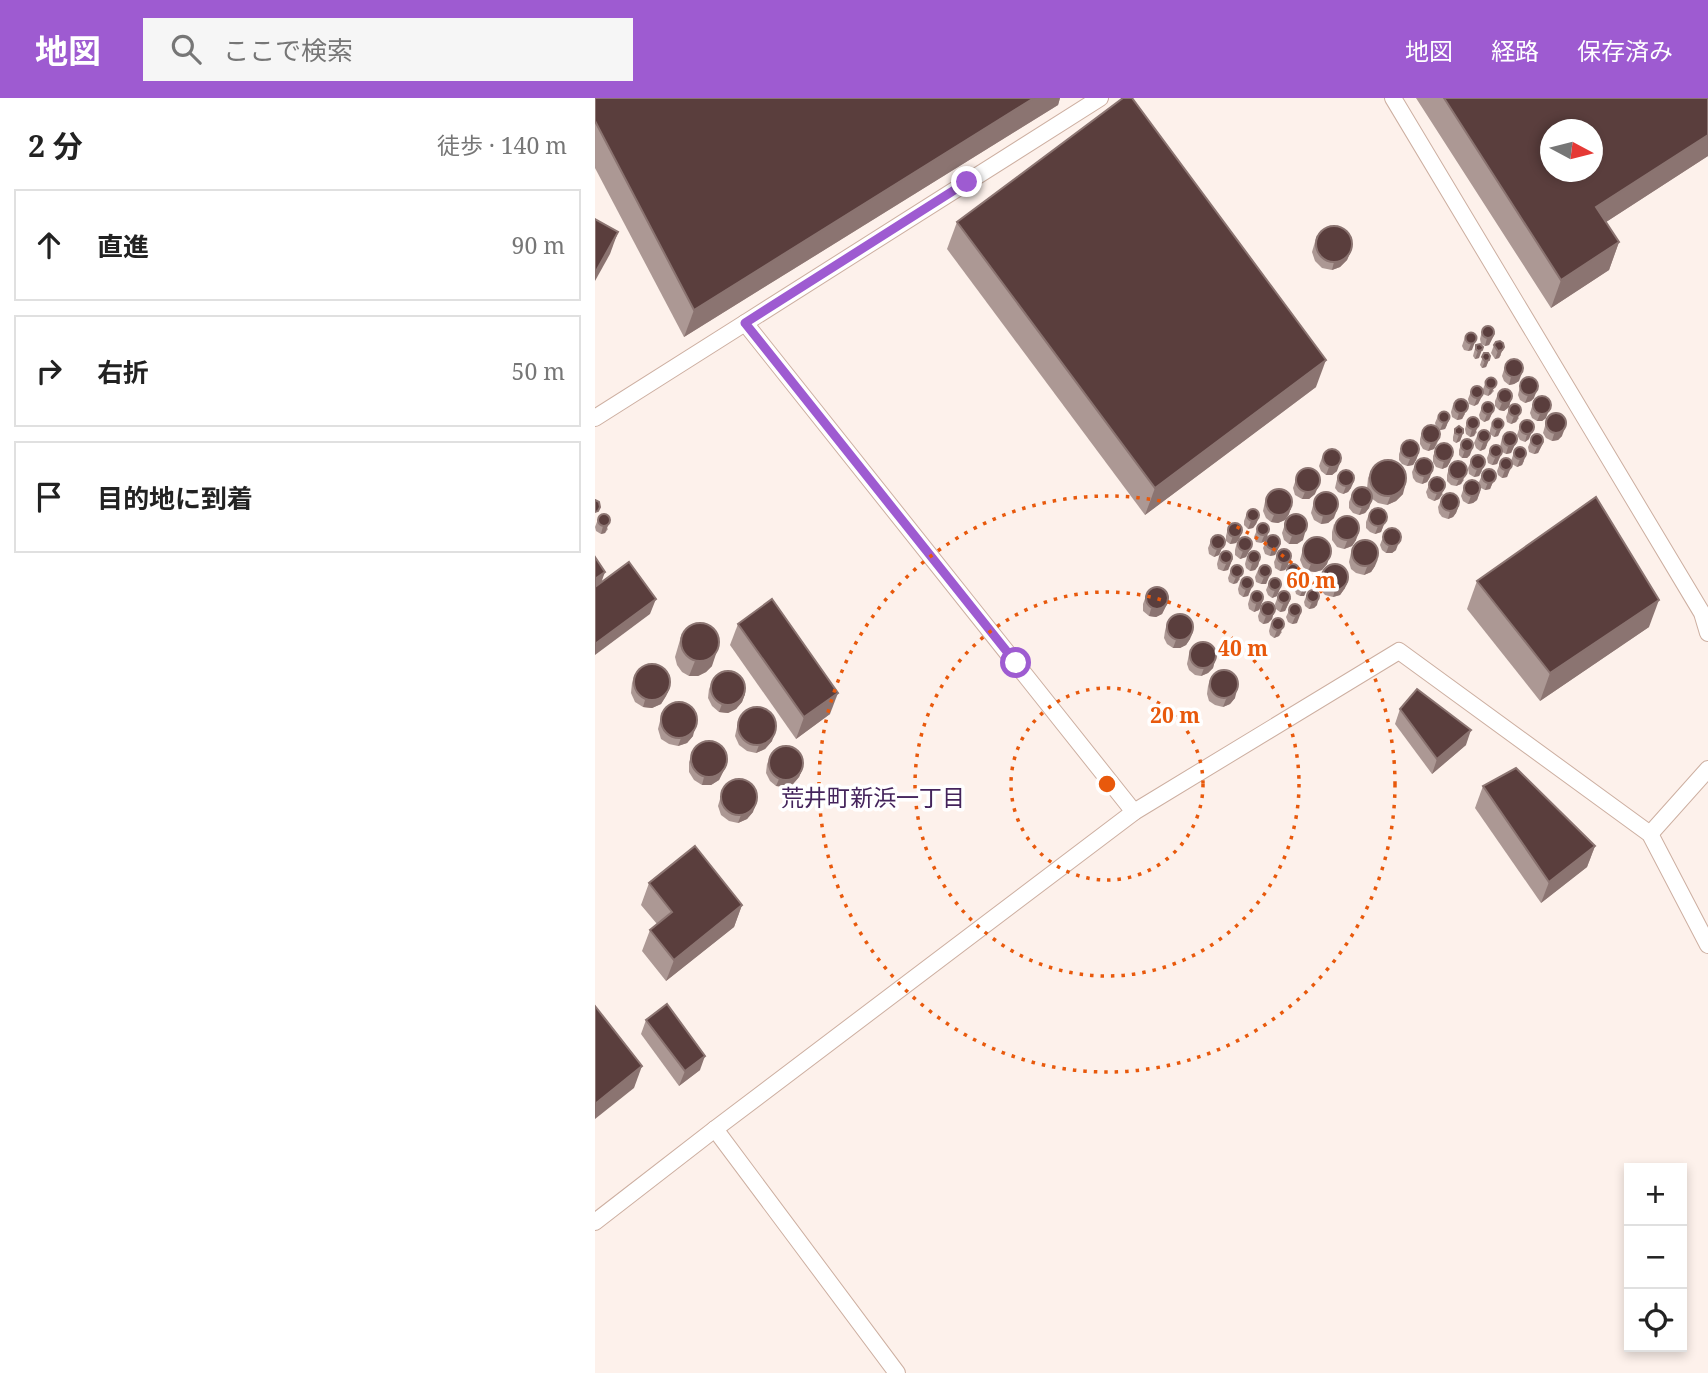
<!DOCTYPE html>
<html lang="ja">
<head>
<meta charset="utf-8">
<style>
	body { margin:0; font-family:"Noto Serif","Noto Sans JP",serif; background:#f6f6f6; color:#222 }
	.controls { position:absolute; right:21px; bottom:21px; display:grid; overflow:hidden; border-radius:0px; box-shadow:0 4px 10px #0003 }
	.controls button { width:63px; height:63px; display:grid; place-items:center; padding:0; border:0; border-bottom:2px solid #e0e0e0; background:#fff; color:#222; font:35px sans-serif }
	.compass { position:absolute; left:945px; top:21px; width:63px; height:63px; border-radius:50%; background:#fff; box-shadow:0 4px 10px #0003; rotate:97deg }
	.stop { position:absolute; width:21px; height:21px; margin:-16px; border:5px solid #9e5bd1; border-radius:50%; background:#fff }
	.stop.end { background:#9e5bd1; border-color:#fff; box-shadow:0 2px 7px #0008 }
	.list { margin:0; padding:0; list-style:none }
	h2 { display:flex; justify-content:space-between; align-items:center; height:91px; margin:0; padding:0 28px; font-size:30px }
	h2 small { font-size:23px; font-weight:400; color:#767676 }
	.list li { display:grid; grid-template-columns:46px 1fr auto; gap:21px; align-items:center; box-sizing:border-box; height:112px; margin:0 14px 14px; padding:0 14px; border:2px solid #e0e0e0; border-radius:0px }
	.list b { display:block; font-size:26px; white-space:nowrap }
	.list em { font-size:23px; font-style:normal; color:#767676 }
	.icon { flex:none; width:38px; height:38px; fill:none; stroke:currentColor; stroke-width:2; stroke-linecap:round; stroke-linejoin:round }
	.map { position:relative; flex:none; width:1113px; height:1275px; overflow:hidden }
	header { display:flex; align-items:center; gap:42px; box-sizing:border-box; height:98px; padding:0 35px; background:#9e5bd1; color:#fff }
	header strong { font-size:33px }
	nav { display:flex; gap:38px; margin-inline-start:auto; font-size:24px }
	.search { width:490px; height:63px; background:#f6f6f6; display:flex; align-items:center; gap:18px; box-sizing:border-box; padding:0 24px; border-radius:0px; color:#767676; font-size:26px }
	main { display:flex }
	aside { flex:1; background:#fff }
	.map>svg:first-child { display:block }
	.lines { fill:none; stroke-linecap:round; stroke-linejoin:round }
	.service-casing { stroke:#cdafa1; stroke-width:18 }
	.service { stroke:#fff; stroke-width:16 }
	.wall { fill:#ac9894 }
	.shaded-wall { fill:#8b7471 }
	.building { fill:#5a3e3d; stroke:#8b7471; stroke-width:2; fill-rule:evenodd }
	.route { stroke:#9e5bd1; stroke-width:9 }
	.ring { fill:none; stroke:#e8590c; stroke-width:3.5; stroke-dasharray:3.5 7 }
	.labels { text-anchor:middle; stroke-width:7; stroke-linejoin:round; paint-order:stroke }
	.neighbourhood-label { font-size:23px; fill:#44235b; stroke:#fff }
	.centre { fill:#e8590c; stroke:#fff; stroke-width:3.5 }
	.ring-label { font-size:21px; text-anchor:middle; font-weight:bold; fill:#e8590c; stroke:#fff; stroke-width:7; stroke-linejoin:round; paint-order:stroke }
</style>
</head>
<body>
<header>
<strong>地図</strong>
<div class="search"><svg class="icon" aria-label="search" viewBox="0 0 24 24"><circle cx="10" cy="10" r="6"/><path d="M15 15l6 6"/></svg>ここで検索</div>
<nav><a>地図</a><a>経路</a><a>保存済み</a></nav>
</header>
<main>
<aside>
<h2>2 分<small>徒歩 · 140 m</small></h2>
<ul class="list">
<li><svg class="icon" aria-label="ahead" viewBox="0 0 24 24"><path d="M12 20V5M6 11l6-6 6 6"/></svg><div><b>直進</b></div><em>90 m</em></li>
<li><svg class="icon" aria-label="right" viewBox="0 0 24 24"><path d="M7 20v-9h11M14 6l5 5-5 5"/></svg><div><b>右折</b></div><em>50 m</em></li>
<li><svg class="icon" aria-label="arrive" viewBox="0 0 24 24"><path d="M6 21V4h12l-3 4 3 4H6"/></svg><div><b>目的地に到着</b></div></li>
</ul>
</aside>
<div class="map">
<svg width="1113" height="1275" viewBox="0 0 1113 1275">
	<rect width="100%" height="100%" fill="#fdf1eb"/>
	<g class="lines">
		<defs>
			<g id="service">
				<polyline points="798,0 1107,515 1113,535"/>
				<polyline points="150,225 505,0"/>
				<polyline points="0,320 150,225 539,714"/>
				<polyline points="1055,736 1113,671"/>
				<polyline points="120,1031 302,1275"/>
				<polyline points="0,1124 120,1031 539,714 804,553 1055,736 1113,847"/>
			</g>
		</defs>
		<use href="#service" class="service-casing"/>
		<use href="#service" class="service"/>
	</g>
	<g class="wall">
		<polygon points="0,0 465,0 463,7 89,239 0,70"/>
		<polygon points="821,0 1113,0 1113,58 1011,124 1024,144 1014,172 956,210"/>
		<polygon points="362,124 721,289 550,417 352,151"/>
		<polygon points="722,137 755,155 752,162 745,169 737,172 727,170 720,163 717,154"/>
		<polygon points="887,233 900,235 894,247 890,248 886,246 885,241"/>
		<polygon points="875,234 877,252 873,253 869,252 867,248 871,236"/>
		<polygon points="885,246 884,260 880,261 878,258 879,254 881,247"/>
		<polygon points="899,247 906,257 904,260 900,261 896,255"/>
		<polygon points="889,255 895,258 891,269 887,270 885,267"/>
		<polygon points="911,265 924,283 919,286 914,287 909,283 907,278"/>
		<polygon points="892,281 899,293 896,296 893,298 888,296 883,306 879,308 874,306 873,301 878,288 888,291"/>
		<polygon points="926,284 939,300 936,303 930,305 925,302 923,297"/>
		<polygon points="903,296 916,301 914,309 909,313 904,312 900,308 900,303"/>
		<polygon points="939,302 951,320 947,323 942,323 937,320 935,315"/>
		<polygon points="858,307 870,316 867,321 862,322 857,319 856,314"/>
		<polygon points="887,309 899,311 894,322 889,324 885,321 884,317"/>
		<polygon points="914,311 924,320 921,324 916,326 912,324 911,319"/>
		<polygon points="843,318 852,327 850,331 845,332 843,331 844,339 842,346 839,351 833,353 828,351 825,346 825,341 827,334 841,329 840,325"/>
		<polygon points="952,321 967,338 963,342 957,343 951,340 948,335"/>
		<polygon points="931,322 934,341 930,344 925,342 922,337 926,325"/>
		<polygon points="872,324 882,334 879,338 875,339 871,336 870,331"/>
		<polygon points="897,324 908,327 903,338 899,339 895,336 895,332"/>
		<polygon points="860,331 868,335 865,343 861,345 858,343 858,339"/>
		<polygon points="882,338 892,347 890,351 885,353 881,350 879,345"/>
		<polygon points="907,340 922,342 916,355 911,356 907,354 902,366 897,367 893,365 892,360 895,352 905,349"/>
		<polygon points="936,342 949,343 943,355 939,356 934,354 933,349"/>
		<polygon points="867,344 875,357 872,360 867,360 864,357 864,352"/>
		<polygon points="807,348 824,354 821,362 818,367 812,368 807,366 804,362 804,356"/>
		<polygon points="841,351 855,364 852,369 847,371 841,369 838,364 838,358"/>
		<polygon points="729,354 742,373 737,377 731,377 726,373 724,368"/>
		<polygon points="919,354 929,363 927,367 922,369 917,366 916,363 912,379 907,380 903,377 902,373 905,365 916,363"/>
		<polygon points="876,363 887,373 884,378 879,379 874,376 873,370"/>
		<polygon points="820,367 835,379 832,384 827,386 821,384 818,380 817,374"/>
		<polygon points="854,370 869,382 866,386 861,388 856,387 852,383 852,377"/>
		<polygon points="776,373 808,396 801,403 792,407 783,405 776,400 774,410 770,415 764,417 758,415 754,410 754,404 757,396 772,391 773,380"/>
		<polygon points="703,375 720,396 714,401 707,401 700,397 698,390"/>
		<polygon points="743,377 756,390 753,394 748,396 743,394 740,390"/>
		<polygon points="887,377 900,379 895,391 890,392 886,390 882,402 878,405 873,406 868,403 866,398 870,386 884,384"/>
		<polygon points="834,387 848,396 844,401 839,403 833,400 831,394"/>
		<polygon points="671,399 696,409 694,416 690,422 683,425 676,424 671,420 668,413"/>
		<polygon points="720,400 739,420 733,425 726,426 719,422 716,415"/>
		<polygon points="846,402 864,407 861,415 858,419 853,421 847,419 844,415 843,409"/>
		<polygon points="652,415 664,419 661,426 658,430 653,431 649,427 649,423"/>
		<polygon points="774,416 791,421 786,434 780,436 775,434 771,430 771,424"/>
		<polygon points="692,420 708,442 702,446 694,446 689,442 687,435"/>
		<polygon points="3,421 13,431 10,435 6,436 1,433 0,429"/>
		<polygon points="739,426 761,442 757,448 749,451 742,449 737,442 737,434"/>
		<polygon points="664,427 675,431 666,445 661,444 659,439"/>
		<polygon points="633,430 647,433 644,441 641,445 635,446 631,443 631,438"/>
		<polygon points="790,434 801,452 797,455 791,455 787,452 785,447"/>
		<polygon points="616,443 629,445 624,457 619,459 614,456 613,450"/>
		<polygon points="671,443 686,445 680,457 675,458 670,456 668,450"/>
		<polygon points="642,444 657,447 651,459 645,461 640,457 640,452"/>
		<polygon points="709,447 734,459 732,466 727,472 720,474 713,473 708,469 705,462"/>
		<polygon points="757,450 780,468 776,474 769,477 761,475 756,471 754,464"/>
		<polygon points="682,457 693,467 690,472 685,473 680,470 679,464"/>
		<polygon points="624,458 638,460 633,472 628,473 623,471 622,466"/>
		<polygon points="652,458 665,460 663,468 660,472 655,473 651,470 650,466"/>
		<polygon points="694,467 700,485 695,487 690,484 689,479"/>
		<polygon points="636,472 645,481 642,485 638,486 634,484 633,480"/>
		<polygon points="663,472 676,474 671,486 666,486 661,484 660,479"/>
		<polygon points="728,475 750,490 745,497 738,499 730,497 725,491 725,482"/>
		<polygon points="676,480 682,498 677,500 673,497 671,492"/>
		<polygon points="882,483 1054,529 945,603 872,511"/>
		<polygon points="645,484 658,486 653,498 648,499 644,496 643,491"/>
		<polygon points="703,485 714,487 709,498 705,498 701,496 700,492"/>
		<polygon points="712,496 722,507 719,510 714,511 710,508 709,504"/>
		<polygon points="551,498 574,502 567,516 561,519 554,518 548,513 548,506"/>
		<polygon points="683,498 696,500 690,513 685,514 681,511 680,506"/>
		<polygon points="655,499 666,508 664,512 659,514 654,511 653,506"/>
		<polygon points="696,508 702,525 697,526 693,524 691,519"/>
		<polygon points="666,510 679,513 677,521 673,525 668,526 664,523 663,518"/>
		<polygon points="572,525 595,541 591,547 585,550 578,550 572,546 569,540 570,533"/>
		<polygon points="676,525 687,534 684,538 679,540 675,537 674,533"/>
		<polygon points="143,526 235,616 201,641 135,547"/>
		<polygon points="87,535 117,568 111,574 103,578 94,578 87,574 82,567 80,559"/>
		<polygon points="595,551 620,562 618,570 613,575 606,578 600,577 594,572 592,566"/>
		<polygon points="39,578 74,591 71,598 66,606 57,610 48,609 40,604 36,595 37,585"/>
		<polygon points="615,581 640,600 635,606 628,609 620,607 614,603 612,596 613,588"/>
		<polygon points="117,584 150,596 147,604 141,611 133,615 124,614 117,608 113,600 114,591"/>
		<polygon points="805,611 871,647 837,676 800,626"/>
		<polygon points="67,615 98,638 92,645 83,648 74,646 66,641 63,631"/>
		<polygon points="144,621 177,643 170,651 161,655 152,653 144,647 140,638 142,629"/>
		<polygon points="97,656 132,666 124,682 116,687 107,687 99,682 94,674 94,664"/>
		<polygon points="175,659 207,672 204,679 198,686 190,689 181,688 175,683 171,675 172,666"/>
		<polygon points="888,688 1000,748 992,769 946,805 880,710"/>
		<polygon points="128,691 158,714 152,721 143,725 134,723 126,717 123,708"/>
		<polygon points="54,785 147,807 139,829 71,883 47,853 55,832 62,826 46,807"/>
		<polygon points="51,922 105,972 84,988 46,936"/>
	</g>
	<g class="shaded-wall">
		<polygon points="439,0 465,0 463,7 89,239 99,212"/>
		<polygon points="1113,37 1113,58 991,137 1001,109"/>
		<polygon points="23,134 15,156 0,183 0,175"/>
		<polygon points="1024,144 1014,172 956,210 966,182"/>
		<polygon points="755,155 752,162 745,169 737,172 739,164"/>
		<polygon points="900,235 894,247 890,248 892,240"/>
		<polygon points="880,244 877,252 873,253 876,246"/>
		<polygon points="909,249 904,260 900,261 903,253"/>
		<polygon points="887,252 884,260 880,261 883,253"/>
		<polygon points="731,262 721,289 550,417 560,390"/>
		<polygon points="894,262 891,269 887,270 890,263"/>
		<polygon points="927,275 924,283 919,286 914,287 916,279"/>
		<polygon points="901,285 896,296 893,298 895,290"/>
		<polygon points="942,292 939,300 936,303 930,305 933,297"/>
		<polygon points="889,294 883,306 879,308 882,300"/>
		<polygon points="916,301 914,309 909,313 904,312 907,305"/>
		<polygon points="873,309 867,321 862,322 864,315"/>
		<polygon points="899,311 894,322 889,324 892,316"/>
		<polygon points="954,312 951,320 947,323 942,323 945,316"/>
		<polygon points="926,313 921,324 916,326 919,318"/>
		<polygon points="855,320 850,331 845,332 848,325"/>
		<polygon points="884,326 879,338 875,339 877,331"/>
		<polygon points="908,327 903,338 899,339 902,331"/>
		<polygon points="970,330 967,338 963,342 957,343 959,336"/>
		<polygon points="937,334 934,341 930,344 932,336"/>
		<polygon points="868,335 865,343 861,345 864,337"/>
		<polygon points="844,339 839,351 833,353 836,345"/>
		<polygon points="895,339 890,351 885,353 888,345"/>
		<polygon points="922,342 916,355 911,356 913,349"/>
		<polygon points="949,343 943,355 939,356 942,349"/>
		<polygon points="878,349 875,357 872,360 867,360 870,352"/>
		<polygon points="824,354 821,362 818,367 812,368 815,361"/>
		<polygon points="907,354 902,366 897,367 900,360"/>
		<polygon points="932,355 927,367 922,369 925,361"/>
		<polygon points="858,357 855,364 852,369 847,371 849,363"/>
		<polygon points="745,365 742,373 737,377 731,377 734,369"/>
		<polygon points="890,366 884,378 879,379 882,371"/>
		<polygon points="917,367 912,379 907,380 910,372"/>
		<polygon points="838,371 835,379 832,384 827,386 829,378"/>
		<polygon points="872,374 866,386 861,388 864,381"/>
		<polygon points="900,379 895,391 890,392 893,384"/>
		<polygon points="759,383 756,390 753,394 748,396 751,388"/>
		<polygon points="810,388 808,396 801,403 792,407 795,399"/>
		<polygon points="851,388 844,401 839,403 842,395"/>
		<polygon points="723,389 720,396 714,401 707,401 710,394"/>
		<polygon points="885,394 882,402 878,405 873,406 876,398"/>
		<polygon points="777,402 774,410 770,415 764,417 767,409"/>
		<polygon points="864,407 861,415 858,419 853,421 855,413"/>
		<polygon points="696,409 694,416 690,422 683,425 676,424 679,417"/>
		<polygon points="742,412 739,420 733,425 726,426 728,418"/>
		<polygon points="664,419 661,426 658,430 653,431 656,423"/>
		<polygon points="791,421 786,434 780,436 783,428"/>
		<polygon points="15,423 10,435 6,436 8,428"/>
		<polygon points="647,433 644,441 641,445 635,446 638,438"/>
		<polygon points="764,434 761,442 757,448 749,451 752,443"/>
		<polygon points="710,435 708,442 702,446 694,446 697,438"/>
		<polygon points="673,436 671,443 666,445 669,438"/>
		<polygon points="804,444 801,452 797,455 791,455 794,447"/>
		<polygon points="629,445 624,457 619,459 622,451"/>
		<polygon points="686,445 680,457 675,458 677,451"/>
		<polygon points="657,447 651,459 645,461 648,453"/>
		<polygon points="734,459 732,466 727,472 720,474 713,473 716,466"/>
		<polygon points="638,460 633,472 628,473 631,466"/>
		<polygon points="665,460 663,468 660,472 655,473 657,466"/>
		<polygon points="696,460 693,467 690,472 685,473 687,465"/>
		<polygon points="783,461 780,468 776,474 769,477 772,469"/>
		<polygon points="648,473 642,485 638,486 641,479"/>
		<polygon points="705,473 700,485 695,487 697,479"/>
		<polygon points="10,474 5,488 0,492 0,481"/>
		<polygon points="676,474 671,486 666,486 669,479"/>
		<polygon points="753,483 750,490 745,497 738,499 740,492"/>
		<polygon points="658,486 653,498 648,499 651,491"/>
		<polygon points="687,486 682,498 677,500 680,492"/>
		<polygon points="714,487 709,498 705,498 708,491"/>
		<polygon points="724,499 722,507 719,510 714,511 717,504"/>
		<polygon points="669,500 664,512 659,514 661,506"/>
		<polygon points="696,500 690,513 685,514 688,506"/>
		<polygon points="61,501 55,516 0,557 0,546"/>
		<polygon points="574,502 567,516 561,519 554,518 556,511"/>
		<polygon points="1064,502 1054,529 945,603 955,575"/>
		<polygon points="707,512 702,525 697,526 700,519"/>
		<polygon points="679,513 677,521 673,525 668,526 671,518"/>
		<polygon points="689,527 684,538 679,540 682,532"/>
		<polygon points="598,534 595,541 591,547 585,550 578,550 581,542"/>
		<polygon points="122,553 117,568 111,574 103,578 94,578 100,563"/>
		<polygon points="620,562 618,570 613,575 606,578 609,570"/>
		<polygon points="74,591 71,598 66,606 57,610 48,609 50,602"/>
		<polygon points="642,592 640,600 635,606 628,609 631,601"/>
		<polygon points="243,595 235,616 201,641 209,619"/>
		<polygon points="150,596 147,604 141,611 133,615 124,614 127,606"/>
		<polygon points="100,630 98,638 92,645 83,648 86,640"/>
		<polygon points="876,632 871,647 837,676 842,661"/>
		<polygon points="180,635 177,643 170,651 161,655 164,647"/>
		<polygon points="132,666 124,682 116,687 107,687 109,679"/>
		<polygon points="207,672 204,679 198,686 190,689 181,688 184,681"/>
		<polygon points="161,706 158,714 152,721 143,725 146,717"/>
		<polygon points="1000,748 992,769 946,805 954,784"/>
		<polygon points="147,807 139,829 71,883 79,862"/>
		<polygon points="110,958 105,972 84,988 90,973"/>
		<polygon points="47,968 39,990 0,1021 0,1006"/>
	</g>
	<g class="building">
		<polygon points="0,0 439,0 99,212 0,23"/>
		<polygon points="528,0 537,0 731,262 560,390 362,124"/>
		<path d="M849 0H1113V37L1001 109 1024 144 966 182ZM956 32H998V74H956Z"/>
		<polygon points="0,121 23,134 0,175"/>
		<circle cx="739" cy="146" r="18"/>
		<circle cx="893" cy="234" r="6"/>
		<circle cx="876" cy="240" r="5.5"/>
		<polygon points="905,243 908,245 909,249 907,252 903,253 899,247 901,244"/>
		<polygon points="885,246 888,249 887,252 883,253 881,251 881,247"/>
		<polygon points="889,255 893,255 895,258 894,262 890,263 887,259"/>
		<circle cx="919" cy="270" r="9"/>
		<circle cx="934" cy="288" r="9"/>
		<circle cx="896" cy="285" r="5.5"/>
		<circle cx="882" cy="294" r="6"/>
		<circle cx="910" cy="298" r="7"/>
		<circle cx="947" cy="307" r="9"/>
		<circle cx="866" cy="308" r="7"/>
		<circle cx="893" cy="310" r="6"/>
		<circle cx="920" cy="312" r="6"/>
		<circle cx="849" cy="319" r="5.5"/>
		<circle cx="961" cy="325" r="10"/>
		<circle cx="878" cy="325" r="6"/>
		<circle cx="903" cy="326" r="5.5"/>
		<circle cx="932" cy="329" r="7"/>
		<circle cx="836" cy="336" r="9"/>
		<polygon points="864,328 868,331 868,335 864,337 860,335 860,331"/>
		<circle cx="889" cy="338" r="6"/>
		<circle cx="915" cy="341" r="7"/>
		<circle cx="942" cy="342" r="6"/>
		<circle cx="872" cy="347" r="6"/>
		<circle cx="815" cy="351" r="9"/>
		<circle cx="849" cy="354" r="9"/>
		<circle cx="901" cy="353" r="6"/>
		<circle cx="925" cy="355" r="6"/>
		<circle cx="737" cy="360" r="9"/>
		<circle cx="883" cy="364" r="7"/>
		<circle cx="911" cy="366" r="6"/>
		<circle cx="829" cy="369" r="9"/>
		<circle cx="793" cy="380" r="18"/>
		<circle cx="863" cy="372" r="9"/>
		<circle cx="713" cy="382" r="12"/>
		<circle cx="894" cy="378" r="7"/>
		<circle cx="751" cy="380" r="8"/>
		<circle cx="842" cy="387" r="8"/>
		<circle cx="877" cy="390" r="8"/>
		<circle cx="767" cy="399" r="10"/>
		<circle cx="684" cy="404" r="13"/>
		<circle cx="731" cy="406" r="12"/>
		<circle cx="855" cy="404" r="9"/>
		<polygon points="1001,399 1064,502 955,575 882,483"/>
		<polygon points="0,402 4,404 5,409 3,413 0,414"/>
		<circle cx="783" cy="419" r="9"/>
		<circle cx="658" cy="417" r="6"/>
		<circle cx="701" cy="427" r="11"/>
		<circle cx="9" cy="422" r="6"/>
		<circle cx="752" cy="430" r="12"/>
		<circle cx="668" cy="431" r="6"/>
		<circle cx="640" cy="432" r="7"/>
		<circle cx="797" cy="439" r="9"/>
		<circle cx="678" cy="444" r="7"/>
		<circle cx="623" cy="444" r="7"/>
		<circle cx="650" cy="446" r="7"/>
		<circle cx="722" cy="453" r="14"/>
		<circle cx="770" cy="455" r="13"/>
		<circle cx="689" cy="458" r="7"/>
		<circle cx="631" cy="459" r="6"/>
		<circle cx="659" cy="459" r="6"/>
		<polygon points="0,459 10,474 0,481"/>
		<polygon points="34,464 61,501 0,546 0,489"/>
		<circle cx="698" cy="472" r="6"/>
		<circle cx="740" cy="479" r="13"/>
		<circle cx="670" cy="473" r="6"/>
		<circle cx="642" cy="473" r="6"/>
		<circle cx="652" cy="485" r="6"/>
		<circle cx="680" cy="486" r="6"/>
		<circle cx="708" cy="485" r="5"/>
		<circle cx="562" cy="500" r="11"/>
		<circle cx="718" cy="498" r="6"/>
		<circle cx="662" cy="499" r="6"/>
		<circle cx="689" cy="499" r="6"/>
		<polygon points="177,501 243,595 209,619 143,526"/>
		<circle cx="673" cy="511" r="7"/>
		<circle cx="700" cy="512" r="6"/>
		<circle cx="585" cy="529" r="13"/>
		<circle cx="683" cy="526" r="6"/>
		<circle cx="105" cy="544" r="19"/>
		<circle cx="608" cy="557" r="13"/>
		<circle cx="57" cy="584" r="18"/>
		<circle cx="629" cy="586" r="14"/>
		<circle cx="133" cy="590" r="17"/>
		<polygon points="822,591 876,632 842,661 805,611"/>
		<circle cx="84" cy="622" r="18"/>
		<circle cx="162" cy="628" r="19"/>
		<circle cx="114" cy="661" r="18"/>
		<circle cx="191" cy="665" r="17"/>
		<polygon points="921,670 1000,748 954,784 888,688"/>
		<circle cx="144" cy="699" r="18"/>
		<polygon points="100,748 147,807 79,862 55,832 77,814 54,785"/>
		<polygon points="72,906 110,958 90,973 51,922"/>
		<polygon points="0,908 47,968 0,1006"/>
	</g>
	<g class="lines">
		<polyline class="route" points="372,84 150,225 421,565"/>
	</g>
	<g class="ring">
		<circle cx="512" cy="686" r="96"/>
		<circle cx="512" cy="686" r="192"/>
		<circle cx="512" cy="686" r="288"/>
	</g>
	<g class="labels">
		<g class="neighbourhood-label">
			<text x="278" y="708">荒井町新浜一丁目</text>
		</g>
	</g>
	<circle cx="512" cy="686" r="10" class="centre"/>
	<g class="ring-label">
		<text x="716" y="490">60 m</text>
		<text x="648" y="558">40 m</text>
		<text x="580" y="625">20 m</text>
	</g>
</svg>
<div class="controls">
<button>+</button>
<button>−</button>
<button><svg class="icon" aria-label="locate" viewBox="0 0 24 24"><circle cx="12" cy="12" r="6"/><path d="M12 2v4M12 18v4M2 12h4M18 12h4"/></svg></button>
</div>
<svg class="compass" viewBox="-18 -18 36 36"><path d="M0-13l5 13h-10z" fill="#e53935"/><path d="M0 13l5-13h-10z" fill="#767676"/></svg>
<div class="stop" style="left:421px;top:565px"></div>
<div class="stop end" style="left:372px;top:84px"></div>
</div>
</main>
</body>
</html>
